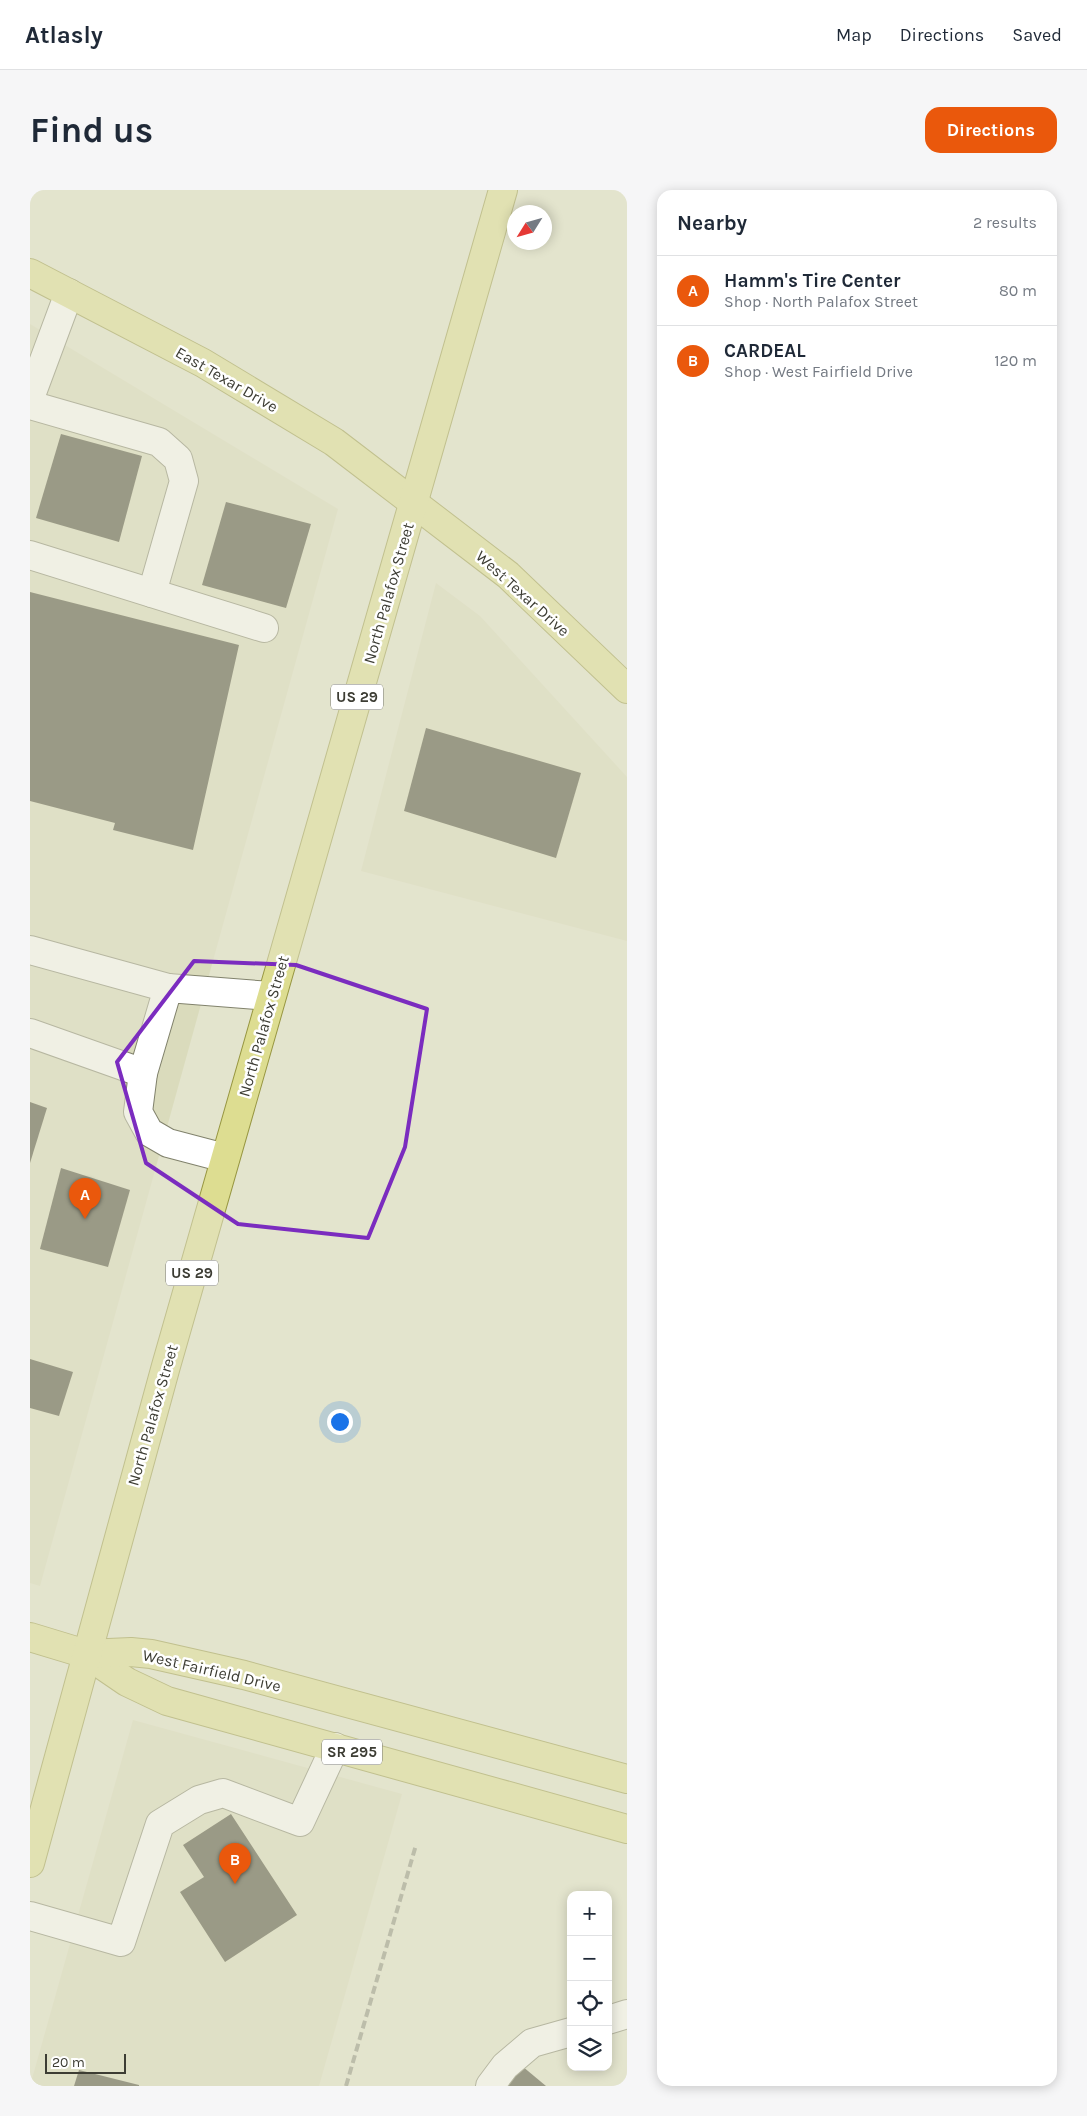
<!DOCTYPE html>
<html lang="en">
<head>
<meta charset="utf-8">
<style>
	body { margin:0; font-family:Karla,sans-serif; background:#f6f6f7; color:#1f2937 }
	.controls { position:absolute; right:15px; bottom:15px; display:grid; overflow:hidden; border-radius:10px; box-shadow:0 2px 12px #0003 }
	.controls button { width:45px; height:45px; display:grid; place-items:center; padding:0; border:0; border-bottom:1px solid #e0e1e3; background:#fff; color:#1f2937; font:25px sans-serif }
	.compass { position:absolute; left:477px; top:15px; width:45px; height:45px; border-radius:50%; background:#fff; box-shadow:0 2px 12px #0003; rotate:233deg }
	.scale { position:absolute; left:15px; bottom:12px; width:81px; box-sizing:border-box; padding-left:5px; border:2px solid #3d3d34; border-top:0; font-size:14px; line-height:18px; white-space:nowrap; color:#3d3d34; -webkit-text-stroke:4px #fff; paint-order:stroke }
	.you { position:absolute; left:309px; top:1231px; width:18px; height:18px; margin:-12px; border:4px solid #fff; border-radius:50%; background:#1a73e8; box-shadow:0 0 0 8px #1a73e833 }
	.badge { display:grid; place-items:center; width:32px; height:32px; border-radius:50%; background:#ea580c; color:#fff; font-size:16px; font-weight:700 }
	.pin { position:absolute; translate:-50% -41px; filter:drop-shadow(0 1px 2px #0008) }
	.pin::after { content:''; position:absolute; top:26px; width:18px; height:15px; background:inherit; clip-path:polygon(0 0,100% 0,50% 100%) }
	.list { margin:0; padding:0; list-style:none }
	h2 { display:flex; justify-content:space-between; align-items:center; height:65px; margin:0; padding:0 20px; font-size:21px }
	h2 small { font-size:16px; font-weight:400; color:#747a83 }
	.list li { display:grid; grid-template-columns:32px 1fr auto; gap:15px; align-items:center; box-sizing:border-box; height:70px; padding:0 20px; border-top:1px solid #e0e1e3 }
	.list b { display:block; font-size:19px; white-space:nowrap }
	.list p { margin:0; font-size:16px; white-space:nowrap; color:#747a83 }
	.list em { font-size:16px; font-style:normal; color:#747a83 }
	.icon { flex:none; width:28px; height:28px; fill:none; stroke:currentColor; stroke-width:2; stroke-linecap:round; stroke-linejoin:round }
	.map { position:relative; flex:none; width:597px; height:1896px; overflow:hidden; border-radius:15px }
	header { display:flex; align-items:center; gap:30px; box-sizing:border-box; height:70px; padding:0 25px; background:#fff; border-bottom:1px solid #e0e1e3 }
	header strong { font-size:24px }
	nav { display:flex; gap:28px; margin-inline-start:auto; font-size:18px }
	.intro { display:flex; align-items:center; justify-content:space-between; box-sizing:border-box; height:120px; padding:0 30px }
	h1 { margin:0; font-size:35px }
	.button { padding:12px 22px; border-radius:15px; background:#ea580c; color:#fff; font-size:18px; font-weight:700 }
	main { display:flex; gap:30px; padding:0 30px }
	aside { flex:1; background:#fff; border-radius:15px; box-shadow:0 2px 12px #0003 }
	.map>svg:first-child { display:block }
	.built { fill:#dadbbc }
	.building { fill:#42422f }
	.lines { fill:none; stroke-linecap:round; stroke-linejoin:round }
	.minor-casing { stroke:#81826c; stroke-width:30 }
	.major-casing { stroke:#979641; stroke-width:30 }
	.minor { stroke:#fff; stroke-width:28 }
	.major { stroke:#dddd91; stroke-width:28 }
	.rail { stroke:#8d8e7e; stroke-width:4; stroke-dasharray:8 4; stroke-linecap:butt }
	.marked { fill:none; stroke:#7b2cbf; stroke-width:4; stroke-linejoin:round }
	.labels { text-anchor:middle; stroke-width:5; stroke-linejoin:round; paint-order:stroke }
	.shield { fill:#fff; stroke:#777771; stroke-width:1 }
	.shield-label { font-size:15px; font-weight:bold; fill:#3d3d34 }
	.street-label { font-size:16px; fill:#3d3d34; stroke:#fff }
</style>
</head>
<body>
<header>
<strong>Atlasly</strong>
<nav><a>Map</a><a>Directions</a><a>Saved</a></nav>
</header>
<div class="intro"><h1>Find us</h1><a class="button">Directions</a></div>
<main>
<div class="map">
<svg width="597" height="1896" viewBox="0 0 597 1896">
	<rect width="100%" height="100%" fill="#e3e4cd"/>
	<g class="built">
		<polygon points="0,134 308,319 10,1396 0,1393"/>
		<polygon points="406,393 450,426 597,587 597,751 331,681"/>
		<polygon points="103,1530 372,1604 289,1896 0,1896"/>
	</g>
	<g class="building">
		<polygon points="31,244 112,266 89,352 6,328"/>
		<polygon points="196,312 281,334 256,418 172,395"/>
		<polygon points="0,402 209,455 163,660 83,640 85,633 0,611"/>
		<polygon points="396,538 551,583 526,668 374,621"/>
		<polygon points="0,912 17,918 0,973"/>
		<polygon points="31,978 100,1000 78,1077 10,1059"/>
		<polygon points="0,1169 43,1182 29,1226 0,1218"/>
		<polygon points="201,1624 267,1725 195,1772 150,1702 174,1687 153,1655"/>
		<polygon points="492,1876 516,1896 477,1896"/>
		<polygon points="49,1880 109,1895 109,1896 44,1896"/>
	</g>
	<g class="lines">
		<defs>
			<g id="minor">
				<polyline points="0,208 39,103"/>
				<polyline points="0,215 129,252 148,269 154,291 122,403"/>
				<polyline points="0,365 234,438"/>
				<polyline points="0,760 138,798"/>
				<polyline points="0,843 113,883"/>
				<polyline points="195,968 138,953 119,942 108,922 113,883 138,798 241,806"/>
				<polyline points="0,1726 91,1752 130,1634 169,1610 193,1603 270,1632 305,1557"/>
				<polyline points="578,1830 597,1824"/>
				<polyline points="460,1896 475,1876 502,1853 541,1842"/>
			</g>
			<g id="major">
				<polyline points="0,83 173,173 304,252 478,385 597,499"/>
				<polyline points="0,1447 56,1464 97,1492 137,1511 597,1639"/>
				<polyline points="56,1464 101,1462 121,1464 214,1485 597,1589"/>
				<polyline points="0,1673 136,1176 473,0"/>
			</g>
		</defs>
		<use href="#minor" class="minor-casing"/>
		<use href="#major" class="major-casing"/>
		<use href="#minor" class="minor"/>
		<use href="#major" class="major"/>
		<polyline class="rail" points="316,1896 386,1655"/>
	</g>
	<path d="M0 0H597V1896H0ZM164 771 266 775 397 819 375 957 338 1048 208 1034 116 973 87 872Z" fill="#e3e4cd" fill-opacity=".55" fill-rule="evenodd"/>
	<path class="marked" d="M164 771 266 775 397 819 375 957 338 1048 208 1034 116 973 87 872Z"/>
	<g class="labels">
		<g class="shield">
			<rect x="301" y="494.5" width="52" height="25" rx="4"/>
			<rect x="136" y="1070.5" width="52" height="25" rx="4"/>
			<rect x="292" y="1549.5" width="60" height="25" rx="4"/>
		</g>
		<g class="shield-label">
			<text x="327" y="512">US 29</text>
			<text x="162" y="1088">US 29</text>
			<text x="322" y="1567">SR 295</text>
		</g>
		<g class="street-label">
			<text transform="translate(197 189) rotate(30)" y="6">East Texar Drive</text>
			<text transform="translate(358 403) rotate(-74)" y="6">North Palafox Street</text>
			<text transform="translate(493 403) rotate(42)" y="6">West Texar Drive</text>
			<text transform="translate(233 836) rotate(-74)" y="6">North Palafox Street</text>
			<text transform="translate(122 1225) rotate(-74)" y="6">North Palafox Street</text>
			<text transform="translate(182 1480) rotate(13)" y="6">West Fairfield Drive</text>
		</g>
	</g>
</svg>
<div class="controls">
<button>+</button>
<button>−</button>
<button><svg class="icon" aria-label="locate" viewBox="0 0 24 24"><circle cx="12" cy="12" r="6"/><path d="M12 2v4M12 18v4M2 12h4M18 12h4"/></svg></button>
<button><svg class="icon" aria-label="layers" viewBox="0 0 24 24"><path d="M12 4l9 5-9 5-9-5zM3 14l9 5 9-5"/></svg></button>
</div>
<svg class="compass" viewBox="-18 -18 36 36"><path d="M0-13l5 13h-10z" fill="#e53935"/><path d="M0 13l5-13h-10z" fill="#747a83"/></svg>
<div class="scale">20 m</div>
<div class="you"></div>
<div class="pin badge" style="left:55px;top:1029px">A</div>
<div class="pin badge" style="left:205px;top:1694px">B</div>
</div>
<aside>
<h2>Nearby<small>2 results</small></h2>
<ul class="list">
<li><span class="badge">A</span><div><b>Hamm's Tire Center</b><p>Shop · North Palafox Street</p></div><em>80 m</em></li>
<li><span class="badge">B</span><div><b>CARDEAL</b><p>Shop · West Fairfield Drive</p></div><em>120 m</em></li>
</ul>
</aside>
</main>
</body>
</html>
